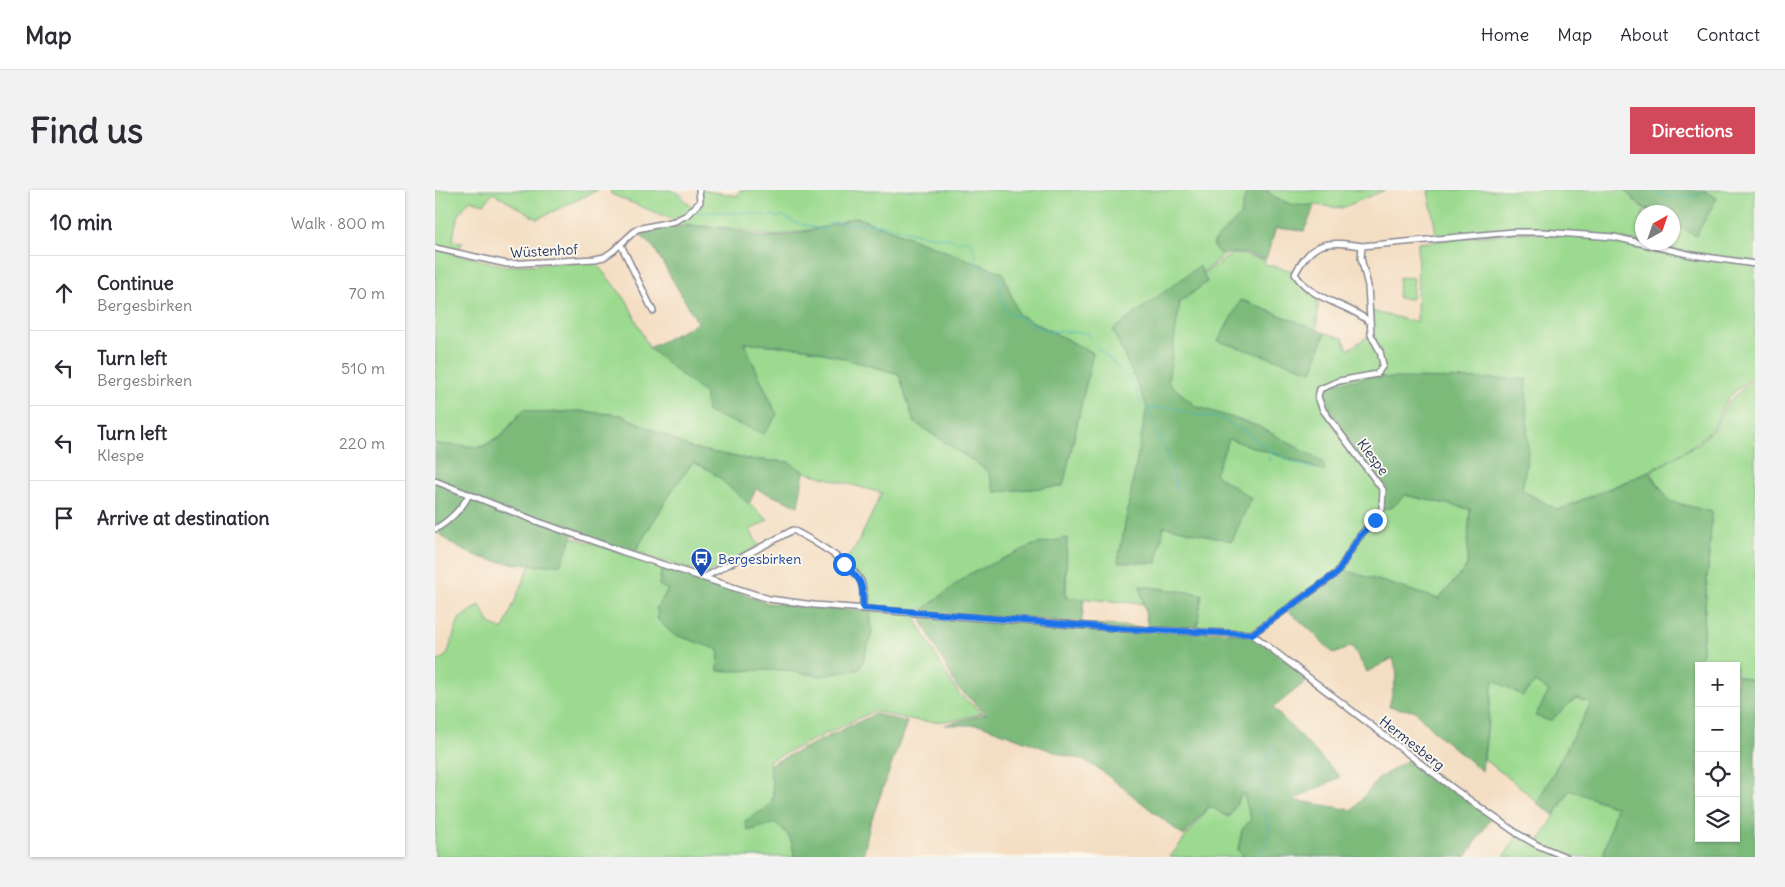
<!DOCTYPE html>
<html lang="en">
<head>
<meta charset="utf-8">
<style>
	body { margin:0; font-family:Delius,sans-serif; background:#f2f2f3; color:#2b2b33 }
	.controls { position:absolute; right:15px; bottom:15px; display:grid; overflow:hidden; border-radius:0px; box-shadow:0 1px 4px #0004 }
	.controls button { width:45px; height:45px; display:grid; place-items:center; padding:0; border:0; border-bottom:1px solid #e1e1e2; background:#fff; color:#2b2b33; font:25px sans-serif }
	.compass { position:absolute; left:1200px; top:15px; width:45px; height:45px; border-radius:50%; background:#fff; box-shadow:0 1px 4px #0004; rotate:40deg }
	.stop { position:absolute; width:15px; height:15px; margin:-11px; border:4px solid #1a73e8; border-radius:50%; background:#fff }
	.stop.end { background:#1a73e8; border-color:#fff; box-shadow:0 1px 5px #0008 }
	.list { margin:0; padding:0; list-style:none }
	h2 { display:flex; justify-content:space-between; align-items:center; height:65px; margin:0; padding:0 20px; font-size:21px }
	h2 small { font-size:16px; font-weight:400; color:#7c7c81 }
	.list li { display:grid; grid-template-columns:32px 1fr auto; gap:15px; align-items:center; box-sizing:border-box; height:75px; padding:0 20px; border-top:1px solid #e1e1e2 }
	.list b { display:block; font-size:19px; white-space:nowrap }
	.list p { margin:0; font-size:16px; white-space:nowrap; color:#7c7c81 }
	.list em { font-size:16px; font-style:normal; color:#7c7c81 }
	.icon { flex:none; width:28px; height:28px; fill:none; stroke:currentColor; stroke-width:2; stroke-linecap:round; stroke-linejoin:round }
	.map { position:relative; flex:none; width:1320px; height:667px; overflow:hidden; border-radius:0px }
	header { display:flex; align-items:center; gap:30px; box-sizing:border-box; height:70px; padding:0 25px; background:#fff; border-bottom:1px solid #e1e1e2 }
	header strong { font-size:24px }
	nav { display:flex; gap:28px; margin-inline-start:auto; font-size:18px }
	.intro { display:flex; align-items:center; justify-content:space-between; box-sizing:border-box; height:120px; padding:0 30px }
	h1 { margin:0; font-size:35px }
	.button { padding:12px 22px; border-radius:0px; background:#d1495b; color:#fff; font-size:18px; font-weight:700 }
	main { display:flex; gap:30px; padding:0 30px }
	aside { flex:1; background:#fff; border-radius:0px; box-shadow:0 1px 4px #0004 }
	.map>svg:first-child { display:block }
	.green { fill:#9bda8f; stroke:#5b8476 }
	.forest { fill:#7cba7a; stroke:#4c746c }
	.lines { fill:none; stroke-linecap:round; stroke-linejoin:round }
	.stream { stroke:#45b5bc; stroke-width:1 }
	.street-casing { stroke:#888690; stroke-width:8 }
	.street { stroke:#fff; stroke-width:5 }
	.route { stroke:#1a73e8; stroke-width:6 }
	.labels { text-anchor:middle; stroke-width:4; stroke-linejoin:round; paint-order:stroke }
	.street-label { font-size:14px; fill:#1b2f5e; stroke:#fbf7ec }
	.transit-label { font-size:14px; fill:#164399; stroke:#fbf7ec; text-anchor:start }
</style>
</head>
<body>
<header>
<strong>Map</strong>
<nav><a>Home</a><a>Map</a><a>About</a><a>Contact</a></nav>
</header>
<div class="intro"><h1>Find us</h1><a class="button">Directions</a></div>
<main>
<aside>
<h2>10 min<small>Walk · 800 m</small></h2>
<ul class="list">
<li><svg class="icon" aria-label="ahead" viewBox="0 0 24 24"><path d="M12 20V5M6 11l6-6 6 6"/></svg><div><b>Continue</b><p>Bergesbirken</p></div><em>70 m</em></li>
<li><svg class="icon" aria-label="left" viewBox="0 0 24 24"><path d="M17 20v-9H6M10 6l-5 5 5 5"/></svg><div><b>Turn left</b><p>Bergesbirken</p></div><em>510 m</em></li>
<li><svg class="icon" aria-label="left" viewBox="0 0 24 24"><path d="M17 20v-9H6M10 6l-5 5 5 5"/></svg><div><b>Turn left</b><p>Klespe</p></div><em>220 m</em></li>
<li><svg class="icon" aria-label="arrive" viewBox="0 0 24 24"><path d="M6 21V4h12l-3 4 3 4H6"/></svg><div><b>Arrive at destination</b></div></li>
</ul>
</aside>
<div class="map">
<svg width="1320" height="667" viewBox="0 0 1320 667">
	<rect width="100%" height="100%" fill="#fbf7ec"/>
	<filter id="ink" filterUnits="userSpaceOnUse"><feTurbulence type="fractalNoise" baseFrequency=".02" numOctaves="2"/><feDisplacementMap in="SourceGraphic" scale="10" xChannelSelector="R" yChannelSelector="G"/><feConvolveMatrix kernelMatrix="1 2 1 2 8 2 1 2 1" color-interpolation-filters="sRGB"/></filter>
	<filter id="wash" filterUnits="userSpaceOnUse"><feTurbulence type="fractalNoise" baseFrequency=".0096" numOctaves="4" result="noise"/><feDisplacementMap in="SourceGraphic" scale="20" xChannelSelector="R" yChannelSelector="G"/><feGaussianBlur stdDeviation="1.12" result="paint"/><feColorMatrix in="noise" values="0 0 0 0 0 0 0 0 0 0 0 0 0 0 0 0 0 1.4 0 .05"/><feComposite in="paint" operator="in"/></filter>
	<g filter="url(#wash)">
		<rect width="100%" height="100%" fill="#f4dec3"/>
		<g class="green">
			<path d="M0 0H163L102 29 58 3 49 14 35 10C22 25 20 31 18 51L28 52 23 60 0 56Z"/>
			<polygon points="176,0 238,0 259,19 238,30 176,4"/>
			<path d="M266 0 302 6 305 0H812L805 26 779 51V58L788 66 769 82 764 77 678 140 712 216 683 372 729 336 779 284 794 249 890 281 823 236 760 216 732 192 745 112 772 92 768 84 797 64H806L830 70 829 74 859 81 860 86 883 107 882 140 807 110 784 151 877 181 890 143 908 148 913 160 935 145C942 158 950 169 942 183L947 300 946 319 904 379 816 443 762 437 767 404 706 396 709 414 631 407 632 348 535 384 485 422 429 416 427 388 409 373 423 353 447 303 369 282 354 272 311 269 256 258 186 225 144 221 106 223 89 219 65 247 46 257 0 254V59L71 76 159 71 192 111 214 158 270 204 342 225 309 153 371 158 464 184 479 232 553 281 560 302 628 296 658 163 583 124 568 83 421 27 391 37 337 46 294 38 237 34C252 26 270 20 266 0Z"/>
			<polygon points="831,0 950,0 907,18 880,15 859,16 838,6"/>
			<polygon points="993,0 1190,0 1203,15 1217,22 1208,22 1207,52 1108,40 1002,48"/>
			<polygon points="1267,0 1320,0 1320,72 1256,63 1211,53 1238,52 1238,33 1261,45 1282,8"/>
			<path d="M1079 43C1160 42 1240 60 1320 75V186C1310 194 1296 203 1289 214 1284 222 1282 234 1275 241 1237 278 1171 298 1123 320L1087 300 1093 262 943 185 948 175 937 145 935 121 982 132 983 53Z"/>
			<polygon points="964,87 979,88 977,109 963,108"/>
			<polygon points="1320,188 1320,491 1301,485 1301,476 1275,476 1266,473 1277,322 1234,311 1215,282 1264,253 1278,240 1293,212"/>
			<polygon points="258,272 276,281 333,330 315,340 324,356 272,384 199,363 240,296"/>
			<polygon points="969,305 1035,319 1032,376 1004,409 906,379 925,348 948,319 958,317"/>
			<path d="M137 347 227 376 224 394 233 400 222 417 223 430 238 444 284 459 283 481 347 480 386 486 425 479 437 443 435 421 478 424 511 484 525 505 547 523C502 537 484 532 439 521L334 571C340 614 343 609 313 640L341 632C354 643 358 651 359 667H0V470L3 471 12 465 24 429 45 415 55 434 68 440 94 376 124 375Z"/>
			<polygon points="1058,489 1088,506 1100,492 1114,501 1101,526 1141,508 1156,513 1102,613 1088,599 1049,569"/>
			<polygon points="1135,600 1181,617 1168,667 1069,667 1083,644 1102,655"/>
			<polygon points="808,602 816,629 807,640 803,660 809,667 735,667 775,616 794,627"/>
		</g>
		<g class="forest">
			<path d="M812 0H831C847 15 859 16 880 15L869 41 841 38 831 69C816 65 802 59 788 66L779 58V51L805 26Z"/>
			<path d="M1190 0H1267L1282 8 1261 46 1238 33V22C1212 22 1207 19 1190 0Z"/>
			<path d="M421 27 568 83 583 124 658 163 628 296 560 302 553 281 479 232 464 184 371 158 309 153 342 225 329 244 272 222 270 204 214 158 263 133 219 58 201 41C232 35 262 35 293 39 307 41 322 48 335 47 364 45 394 36 421 27Z"/>
			<polygon points="764,76 772,92 745,112 733,192 760,216 823,236 887,271 890,281 794,249 780,284 816,308 797,351 729,336 722,373 683,372 712,216 678,140"/>
			<polygon points="806,110 890,143 877,181 783,151"/>
			<polygon points="943,185 951,188 1091,189 1093,262 1087,300 1123,320 1214,282 1234,311 1277,322 1266,472 1275,476 1264,476 1264,648 1301,648 1301,485 1320,491 1320,667 1168,667 1181,617 1135,600 1119,625 1102,613 1156,513 1141,508 1115,531 1100,526 1114,501 1100,492 1088,506 1058,490 1047,581 1003,545 980,521 954,517 962,483 958,468 932,482 917,456 899,464 872,437 851,419 906,379 1004,409 1032,376 1035,319 970,305 958,317 948,319 949,300 890,220 884,207 886,200 895,195"/>
			<path d="M89 219 106 223 144 221 186 225 256 258 311 269 354 272 369 282 363 316 321 299 314 314 276 281 258 272 240 296 199 363 139 343 125 375C81 376 30 373 0 339V254L46 257 66 247Z"/>
			<polygon points="632,348 630,407 649,409 647,432 485,422 534,384 598,355"/>
			<polygon points="227,376 333,413 435,421 437,443 425,479 385,486 347,480 283,481 284,460 238,444 223,430 222,417 233,400 224,395"/>
			<polygon points="705,396 767,404 762,437 713,438"/>
			<polygon points="483,424 817,444 875,488 838,518 905,587 858,610 918,620 943,589 976,568 1058,625 1031,667 809,667 803,660 807,640 816,629 808,602 794,627 774,616 749,646 668,582 649,570 628,565 546,535 509,535 551,524 522,497"/>
			<path d="M440 524 472 532 435 634 428 667H359C358 651 354 643 341 633L313 641 310 631C345 611 340 613 334 575Z"/>
		</g>
		<g class="lines">
			<g class="stream">
				<polyline points="236,0 249,6"/>
				<path d="M1216 0C1229 11 1252 7 1267 4"/>
				<polyline points="261,22 317,23 336,27 339,24 342,28 346,25 361,33 390,40 396,33 402,32 410,35 419,33 449,35 483,44 517,49 522,53 528,50 536,51 541,66 538,71 567,92 564,97 571,121 612,141 653,143 656,149"/>
				<polyline points="661,156 690,184 701,199 704,211 713,219 735,217 757,224 788,229 821,249 825,255 830,256 855,271 880,279"/>
				<path d="M714 220C723 240 731 261 738 282 740 288 740 295 742 301"/>
				<polyline points="834,271 836,260"/>
				<path d="M824 667C827 657 838 642 833 632 831 629 829 626 827 622L833 607C826 588 826 570 841 554"/>
			</g>
		</g>
	</g>
	<g filter="url(#ink)">
		<g class="lines">
			<defs>
				<g id="street">
					<polyline points="186,55 218,121"/>
					<path d="M927 56C893 51 877 50 860 84 878 112 911 112 935 132"/>
					<polyline points="0,58 72,74 160,69 169,67 178,61 202,39 240,31 252,25 265,12 264,0"/>
					<polyline points="0,291 101,331 186,361 334,409 379,415 691,439 817,444 1019,599 1083,644 1102,655 1131,667"/>
					<path d="M0 339C12 333 29 317 34 304"/>
					<path d="M270 387 358 340C376 349 413 371 424 388 430 396 428 409 428 418"/>
					<polyline points="817,444 902,383 924,347 947,319 948,300 888,220 883,207 885,199 904,191 942,184 948,175 945,161 936,145 933,96 926,68 927,56 1078,42 1108,42 1179,47 1257,65 1320,74"/>
				</g>
			</defs>
			<use href="#street" class="street-casing"/>
			<use href="#street" class="street"/>
		</g>
	</g>
	<g class="lines" filter="url(#ink)">
		<path class="route" d="M409 374C428 391 428 393 428 418L691 439 817 444 902 383 924 347 940 330"/>
	</g>
	<defs>
		<symbol id="bus-pin" viewBox="-11 -11 22 30"><path d="M0 17L-7.5 6A9.5 9.5 0 1 1 7.5 6Z" fill="#1a4fb4" stroke="#fbf7ec"/><path d="M-5-6H5V4H4V6H2V4H-2V6H-4V4H-5ZM-3.5-4V0h7V-4ZM-3.5 1.2v1.5H-2V1.2ZM2 1.2v1.5H3.5V1.2Z" fill="#fff"/></symbol>
	</defs>
	<g fill-rule="evenodd">
		<use href="#bus-pin" x="254" y="356" width="25" height="34"/>
	</g>
	<g class="labels">
		<g class="street-label">
			<text transform="translate(109 61) rotate(-3)" y="5">Wüstenhof</text>
			<text transform="translate(938 267) rotate(53)" y="5">Klespe</text>
			<text transform="translate(977 553) rotate(38)" y="5">Hermesberg</text>
		</g>
		<g class="transit-label">
			<text x="283" y="374">Bergesbirken</text>
		</g>
	</g>
</svg>
<div class="controls">
<button>+</button>
<button>−</button>
<button><svg class="icon" aria-label="locate" viewBox="0 0 24 24"><circle cx="12" cy="12" r="6"/><path d="M12 2v4M12 18v4M2 12h4M18 12h4"/></svg></button>
<button><svg class="icon" aria-label="layers" viewBox="0 0 24 24"><path d="M12 4l9 5-9 5-9-5zM3 14l9 5 9-5"/></svg></button>
</div>
<svg class="compass" viewBox="-18 -18 36 36"><path d="M0-13l5 13h-10z" fill="#e53935"/><path d="M0 13l5-13h-10z" fill="#7c7c81"/></svg>
<div class="stop" style="left:409px;top:374px"></div>
<div class="stop end" style="left:940px;top:330px"></div>
</div>
</main>
</body>
</html>
